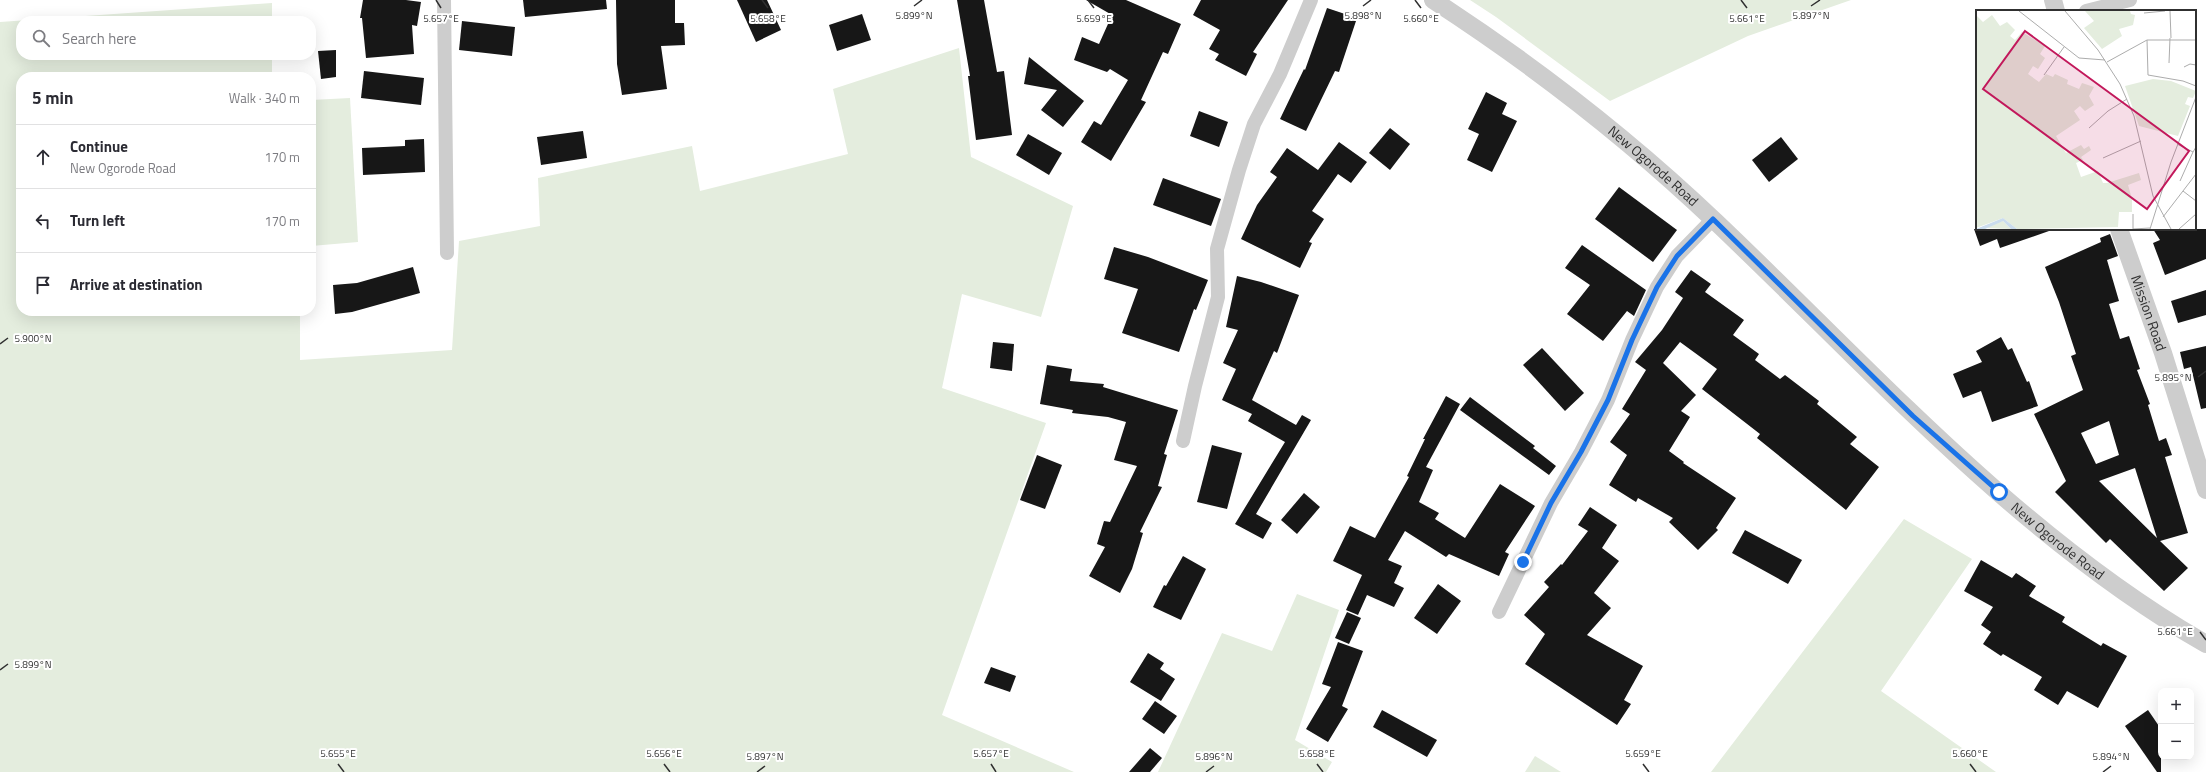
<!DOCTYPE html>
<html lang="en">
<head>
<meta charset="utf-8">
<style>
	body { margin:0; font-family:"Titillium Web",sans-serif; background:#f2f2f3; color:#2b2b33 }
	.controls { position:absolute; right:12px; bottom:12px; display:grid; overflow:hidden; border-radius:8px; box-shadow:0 4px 16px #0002 }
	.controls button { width:36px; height:36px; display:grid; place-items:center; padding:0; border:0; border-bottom:1px solid #e1e1e2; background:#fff; color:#2b2b33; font:20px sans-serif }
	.stop { position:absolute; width:12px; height:12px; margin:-9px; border:3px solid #1a73e8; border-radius:50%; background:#fff }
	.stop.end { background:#1a73e8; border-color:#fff; box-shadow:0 1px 4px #0008 }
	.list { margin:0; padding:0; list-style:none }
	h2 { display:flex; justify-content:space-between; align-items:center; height:52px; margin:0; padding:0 16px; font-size:17px }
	h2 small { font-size:13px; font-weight:400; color:#7c7c81 }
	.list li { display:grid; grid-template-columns:26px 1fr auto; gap:12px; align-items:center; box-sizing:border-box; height:64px; padding:0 16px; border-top:1px solid #e1e1e2 }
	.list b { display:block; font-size:15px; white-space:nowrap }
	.list p { margin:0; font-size:13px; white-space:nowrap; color:#7c7c81 }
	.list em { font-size:13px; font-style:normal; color:#7c7c81 }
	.icon { flex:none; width:22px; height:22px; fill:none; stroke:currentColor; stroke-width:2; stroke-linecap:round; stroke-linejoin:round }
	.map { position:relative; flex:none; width:2206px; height:772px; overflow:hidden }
	.search { position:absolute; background:#fff; box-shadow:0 4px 16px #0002; left:16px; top:16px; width:300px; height:44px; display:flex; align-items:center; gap:10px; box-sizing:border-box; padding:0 14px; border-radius:16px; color:#7c7c81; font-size:15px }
	.panel { position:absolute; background:#fff; box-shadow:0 4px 16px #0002; left:16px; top:72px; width:300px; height:244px; border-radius:16px }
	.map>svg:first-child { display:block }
	.green { fill:#e4edde }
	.building { fill:#171717; fill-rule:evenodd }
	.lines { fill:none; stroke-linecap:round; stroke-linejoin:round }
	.minor { stroke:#cdcdcd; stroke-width:14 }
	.tertiary { stroke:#cdcdcd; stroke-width:18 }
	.route { stroke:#1a73e8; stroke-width:5 }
	.ticks { fill:none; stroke:#303030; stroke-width:1.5 }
	.labels { text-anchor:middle; stroke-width:4; stroke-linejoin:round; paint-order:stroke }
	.street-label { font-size:14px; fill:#303030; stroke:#fff }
	.inset-road { fill:none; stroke:#acacac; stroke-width:1 }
	.view { fill:#c2185b; fill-opacity:0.15; stroke:#c2185b; stroke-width:2 }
	.inset-edge { fill:none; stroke:#303030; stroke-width:2 }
	.ticks-label { font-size:10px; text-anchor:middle; fill:#303030; stroke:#fff; stroke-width:4; stroke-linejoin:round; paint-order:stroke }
</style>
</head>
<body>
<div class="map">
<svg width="2206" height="772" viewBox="0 0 2206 772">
	<rect width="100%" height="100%" fill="#fff"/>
	<g class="green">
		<polygon points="1470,0 1851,0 1748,36 1610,101 1496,17"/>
		<polygon points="272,3 272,21 21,21 21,55 272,55 272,77 21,77 21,311 300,311 300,360 452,350 459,241 540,226 538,178 692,146 700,191 848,154 833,89 959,48 971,157 1073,206 1041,317 962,294 942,388 1046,423 942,715 1074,772 0,772 0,22"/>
		<polygon points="350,98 358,242 311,246 311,100"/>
		<polygon points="1904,519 1972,559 1881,691 1996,772 1711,772"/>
		<polygon points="1297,594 1339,610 1295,740 1332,762 1326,772 1158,772 1222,633 1272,651"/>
		<polygon points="1535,756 1561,772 1525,772"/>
	</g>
	<g class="building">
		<polygon points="363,0 406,0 421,2 417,26 412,25 414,54 366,58 362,18 360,18"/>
		<polygon points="523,0 606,0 607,9 525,17"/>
		<polygon points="616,0 675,0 675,23 684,23 685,45 661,46 667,89 622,95 617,64"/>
		<polygon points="737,0 767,0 781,30 756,42"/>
		<polygon points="957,0 984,0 997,72 1004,71 1012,135 976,140 968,76 970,76"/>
		<polygon points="1086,0 1126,0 1181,24 1168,54 1163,52 1141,100 1146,102 1111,161 1081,142 1094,121 1101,125 1128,80 1110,69 1107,72 1074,60 1082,37 1099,44 1112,15"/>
		<polygon points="1201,0 1288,0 1253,52 1257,54 1246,76 1215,60 1219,54 1209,49 1220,30 1193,15"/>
		<polygon points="1327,8 1357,18 1339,72 1335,71 1306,131 1280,119 1304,69 1305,70"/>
		<polygon points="862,14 871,40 837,51 829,25"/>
		<polygon points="462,21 515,27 512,56 459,50"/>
		<polygon points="336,50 336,77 321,79 318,51"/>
		<polygon points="1029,57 1084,101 1063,127 1041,110 1057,90 1024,84"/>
		<polygon points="364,71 424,78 421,105 361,98"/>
		<polygon points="1486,92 1507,103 1502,114 1517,121 1492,172 1467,160 1479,134 1468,129"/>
		<polygon points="1199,111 1228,122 1219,147 1190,136"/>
		<polygon points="1390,128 1410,144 1390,170 1369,153"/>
		<polygon points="583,131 587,158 541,165 537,137"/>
		<polygon points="1028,134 1062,153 1049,175 1016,155"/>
		<polygon points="1781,137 1798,159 1769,182 1752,160"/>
		<polygon points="424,139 425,172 363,175 362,148 405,146 405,140"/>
		<polygon points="1339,142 1367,162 1351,183 1338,174 1312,211 1324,219 1309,242 1312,243 1300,268 1241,239 1257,205 1277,177 1270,172 1287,148 1318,170"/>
		<polygon points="1163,178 1221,199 1211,226 1153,205"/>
		<polygon points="1619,187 1677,230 1653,262 1595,219"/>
		<polygon points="1974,229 2049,229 2049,231 2000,248 1997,239 1980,246"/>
		<polygon points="2153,229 2206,229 2206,259 2165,275 2153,243 2160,240"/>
		<path d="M2110 234 2118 256 2107 260 2119 301 2109 304 2120 339 2129 336 2140 369 2137 370 2150 404 2148 405 2159 441 2166 438 2172 455 2165 457 2188 533 2160 541 2188 568 2164 591 2110 539 2106 543 2055 492 2066 481 2034 414 2083 390 2071 356 2076 354 2059 302 2045 267 2101 242 2100 238ZM2109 421 2119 455 2096 464 2081 433ZM2135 468 2157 538 2099 481Z"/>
		<polygon points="1582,245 1646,290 1634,316 1627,311 1603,341 1567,314 1590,285 1565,268"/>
		<polygon points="1114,247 1148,257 1208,280 1196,310 1194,309 1179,352 1122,333 1138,289 1104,279"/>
		<polygon points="413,267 420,293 352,312 335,314 333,285 357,283"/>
		<polygon points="1691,270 1711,284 1705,292 1744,320 1733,335 1759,354 1755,360 1780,379 1785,375 1819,401 1817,404 1857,437 1850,444 1879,467 1846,510 1757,438 1760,434 1702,389 1717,369 1680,342 1663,363 1696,395 1681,411 1690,417 1669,451 1684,462 1683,463 1736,498 1716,528 1718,530 1698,550 1669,522 1673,518 1638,498 1636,502 1609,485 1627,455 1610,442 1630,414 1622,409 1646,370 1635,362 1662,330 1683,298 1675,292"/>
		<polygon points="1237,276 1261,282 1299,295 1277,353 1274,351 1252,400 1296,425 1302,415 1311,420 1256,514 1272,523 1263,539 1235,524 1285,442 1248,421 1252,414 1222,400 1236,369 1223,363 1238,330 1226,327"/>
		<polygon points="2206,290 2206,315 2178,323 2171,301"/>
		<polygon points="2001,337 2008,350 2012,348 2027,382 2029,381 2038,406 1992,422 1981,391 1963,398 1953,374 1982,362 1976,351"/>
		<polygon points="993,342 1014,344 1012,371 990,368"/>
		<polygon points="2206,346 2206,408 2201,409 2191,367 2184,369 2180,352"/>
		<polygon points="1542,348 1584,393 1565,411 1523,365"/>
		<polygon points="1047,365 1072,369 1070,381 1104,384 1103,387 1178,410 1164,454 1167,455 1158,486 1162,487 1140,532 1143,533 1132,569 1120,593 1089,576 1105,547 1097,544 1104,521 1110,522 1137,466 1114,460 1126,422 1108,417 1072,413 1073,410 1040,404"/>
		<polygon points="1446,396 1460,404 1426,467 1433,470 1419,502 1439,513 1435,519 1465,538 1500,484 1535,506 1505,552 1509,554 1499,576 1449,554 1446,557 1405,531 1388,560 1402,566 1394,583 1404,588 1394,607 1367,595 1358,615 1346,610 1362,575 1333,561 1350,526 1375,538 1409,477 1407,476 1425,439 1423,439"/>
		<polygon points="1470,397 1535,446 1533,448 1556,466 1549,475 1460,410"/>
		<polygon points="1212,445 1242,453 1227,509 1197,502"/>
		<polygon points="1037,455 1062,465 1045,509 1020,500"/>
		<polygon points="1304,493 1320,507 1297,534 1281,520"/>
		<polygon points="1590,507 1617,525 1602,548 1619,561 1594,593 1611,608 1587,635 1643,666 1624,700 1631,704 1617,725 1525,664 1545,634 1524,615 1549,587 1544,582 1561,564 1562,565 1588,531 1578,525"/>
		<polygon points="1745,530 1802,560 1788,584 1732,553"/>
		<polygon points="1183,556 1206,569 1181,620 1153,607 1164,585 1166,586"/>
		<polygon points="1981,560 2012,578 2016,573 2036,586 2029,596 2065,617 2062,622 2101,646 2103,643 2127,656 2098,708 2067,691 2058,705 2034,690 2042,677 2003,654 2001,656 1983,644 1991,632 1981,625 1993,607 1964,591"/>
		<polygon points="1438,584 1461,601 1437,634 1414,618"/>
		<polygon points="1347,612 1361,618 1349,644 1335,638"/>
		<polygon points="1338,642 1363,651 1342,706 1348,709 1328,742 1306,729 1331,687 1322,684"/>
		<polygon points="1148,653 1164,663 1160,669 1175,679 1161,701 1130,682"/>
		<polygon points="991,667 1016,676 1010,692 984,683"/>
		<polygon points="1155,701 1177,716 1164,734 1142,719"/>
		<polygon points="1382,710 1437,740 1427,757 1373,727"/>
		<polygon points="2148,710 2161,729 2161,772 2157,772 2125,726"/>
		<polygon points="1150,748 1162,758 1150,772 1129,772"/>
	</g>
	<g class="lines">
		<g class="minor">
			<polyline points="444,0 447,253"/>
			<polyline points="2086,11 2130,0"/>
			<polyline points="1183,441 1195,386 1218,297 1217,249 1239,170 1254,124 1280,74 1311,0"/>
			<polyline points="1499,612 1551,503 1581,452 1608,400 1632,340 1657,287 1677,256 1713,219"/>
		</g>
		<g class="tertiary">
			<path id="s1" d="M1433 0C1533 65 1629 139 1716 222 1871 369 2018 536 2206 644"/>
			<polyline points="2053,0 2056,11"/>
			<path id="s2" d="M2119 229 2163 353 2206 490"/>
		</g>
	</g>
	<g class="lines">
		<polyline class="route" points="1523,562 1551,503 1581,452 1608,400 1632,340 1657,287 1677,256 1713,219 1913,416 1999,492"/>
	</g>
	<path class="ticks" d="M436 0 441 8M762 0 768 8M1088 0 1094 8M1415 0 1421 8M1741 0 1747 8M914 6 922 0M1363 6 1371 0M1811 6 1820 0M0 344 8 338M2198 377 2206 371M2200 632 2206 640M0 670 8 664M338 764 344 772M664 764 670 772M991 764 996 772M1317 764 1323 772M1643 764 1649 772M1970 764 1976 772M757 772 765 766M1206 772 1214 766M2103 772 2111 766"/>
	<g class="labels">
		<g class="street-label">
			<text dy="5" stroke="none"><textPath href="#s1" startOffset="276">New Ogorode Road</textPath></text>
			<text dy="5" stroke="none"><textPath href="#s2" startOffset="89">Mission Road</textPath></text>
			<text dy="5" stroke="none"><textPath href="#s1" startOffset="828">New Ogorode Road</textPath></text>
		</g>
	</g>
	<g transform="translate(1976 10)">
		<rect width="220" height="220" fill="#fff"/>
		<path d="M109 1H154L155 4 159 5 157 15 143 19 146 26 126 39 108 18 118 11ZM0 5 7 12 16 5 24 16 31 12 39 20 34 26 39 30 46 22 69 36 64 44 69 48 62 59 57 56 52 64 63 72 70 64 77 67 79 64 92 70 91 74 103 79 106 73 118 77 113 86 118 95 109 101 104 96 98 101 104 110 80 126 90 143 105 135 108 139 113 136 115 140 105 147 107 150 100 153 105 167 122 161 127 173H131L163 163 165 170 152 175 156 189V202H143L142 217 41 219 27 208 0 218ZM177 69 195 71 220 81 217 88 212 87 209 94 214 96 202 126 163 116 149 76ZM27 211 35 219 11 218 22 212Z" fill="#e4edde"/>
		<path d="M27 208 41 219H35L27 211 9 219H0Z" fill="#cadced"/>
		<path class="inset-road" d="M43 1 103 48 129 50M89 1 122 40 144 74 158 106 177 186 195 219M194 1 195 28M168 3 189 1M171 30 172 65 207 71 220 76M131 52 171 30H220M193 53 194 28M208 57 214 54 220 55M68 65 88 37M113 118 132 101 151 89M201 134 217 142 220 137M127 148 165 131M204 171 217 142M207 181 220 191M157 204V219L174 218M187 207 220 164M174 219 195 152 220 87M203 219 220 204"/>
		<path class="view" d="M49 21 213 141 171 199 7 79Z"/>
		<rect width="220" height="220" class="inset-edge"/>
	</g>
	<g class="ticks-label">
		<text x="914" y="19">5.899°N</text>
		<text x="1363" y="19">5.898°N</text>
		<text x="1811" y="19">5.897°N</text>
		<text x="441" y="22">5.657°E</text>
		<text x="768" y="22">5.658°E</text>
		<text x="1094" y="22">5.659°E</text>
		<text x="1421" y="22">5.660°E</text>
		<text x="1747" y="22">5.661°E</text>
		<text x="33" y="342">5.900°N</text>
		<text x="2173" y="381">5.895°N</text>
		<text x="2175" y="635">5.661°E</text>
		<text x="33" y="668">5.899°N</text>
		<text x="338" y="757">5.655°E</text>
		<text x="664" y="757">5.656°E</text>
		<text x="991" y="757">5.657°E</text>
		<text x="1317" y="757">5.658°E</text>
		<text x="1643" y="757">5.659°E</text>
		<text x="1970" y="757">5.660°E</text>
		<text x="765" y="760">5.897°N</text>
		<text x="1214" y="760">5.896°N</text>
		<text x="2111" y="760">5.894°N</text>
	</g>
</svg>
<div class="controls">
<button>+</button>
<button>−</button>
</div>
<div class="stop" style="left:1999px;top:492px"></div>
<div class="stop end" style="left:1523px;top:562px"></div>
<div class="search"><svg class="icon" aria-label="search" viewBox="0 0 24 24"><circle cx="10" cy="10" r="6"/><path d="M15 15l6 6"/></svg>Search here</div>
<section class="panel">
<h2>5 min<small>Walk · 340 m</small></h2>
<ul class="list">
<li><svg class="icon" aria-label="ahead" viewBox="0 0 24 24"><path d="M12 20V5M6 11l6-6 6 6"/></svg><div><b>Continue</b><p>New Ogorode Road</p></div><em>170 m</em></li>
<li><svg class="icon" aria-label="left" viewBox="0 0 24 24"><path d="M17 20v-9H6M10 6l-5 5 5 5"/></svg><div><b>Turn left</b></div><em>170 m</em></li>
<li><svg class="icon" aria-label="arrive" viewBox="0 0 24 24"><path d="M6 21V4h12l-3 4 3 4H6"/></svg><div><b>Arrive at destination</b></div></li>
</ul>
</section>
</div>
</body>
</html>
